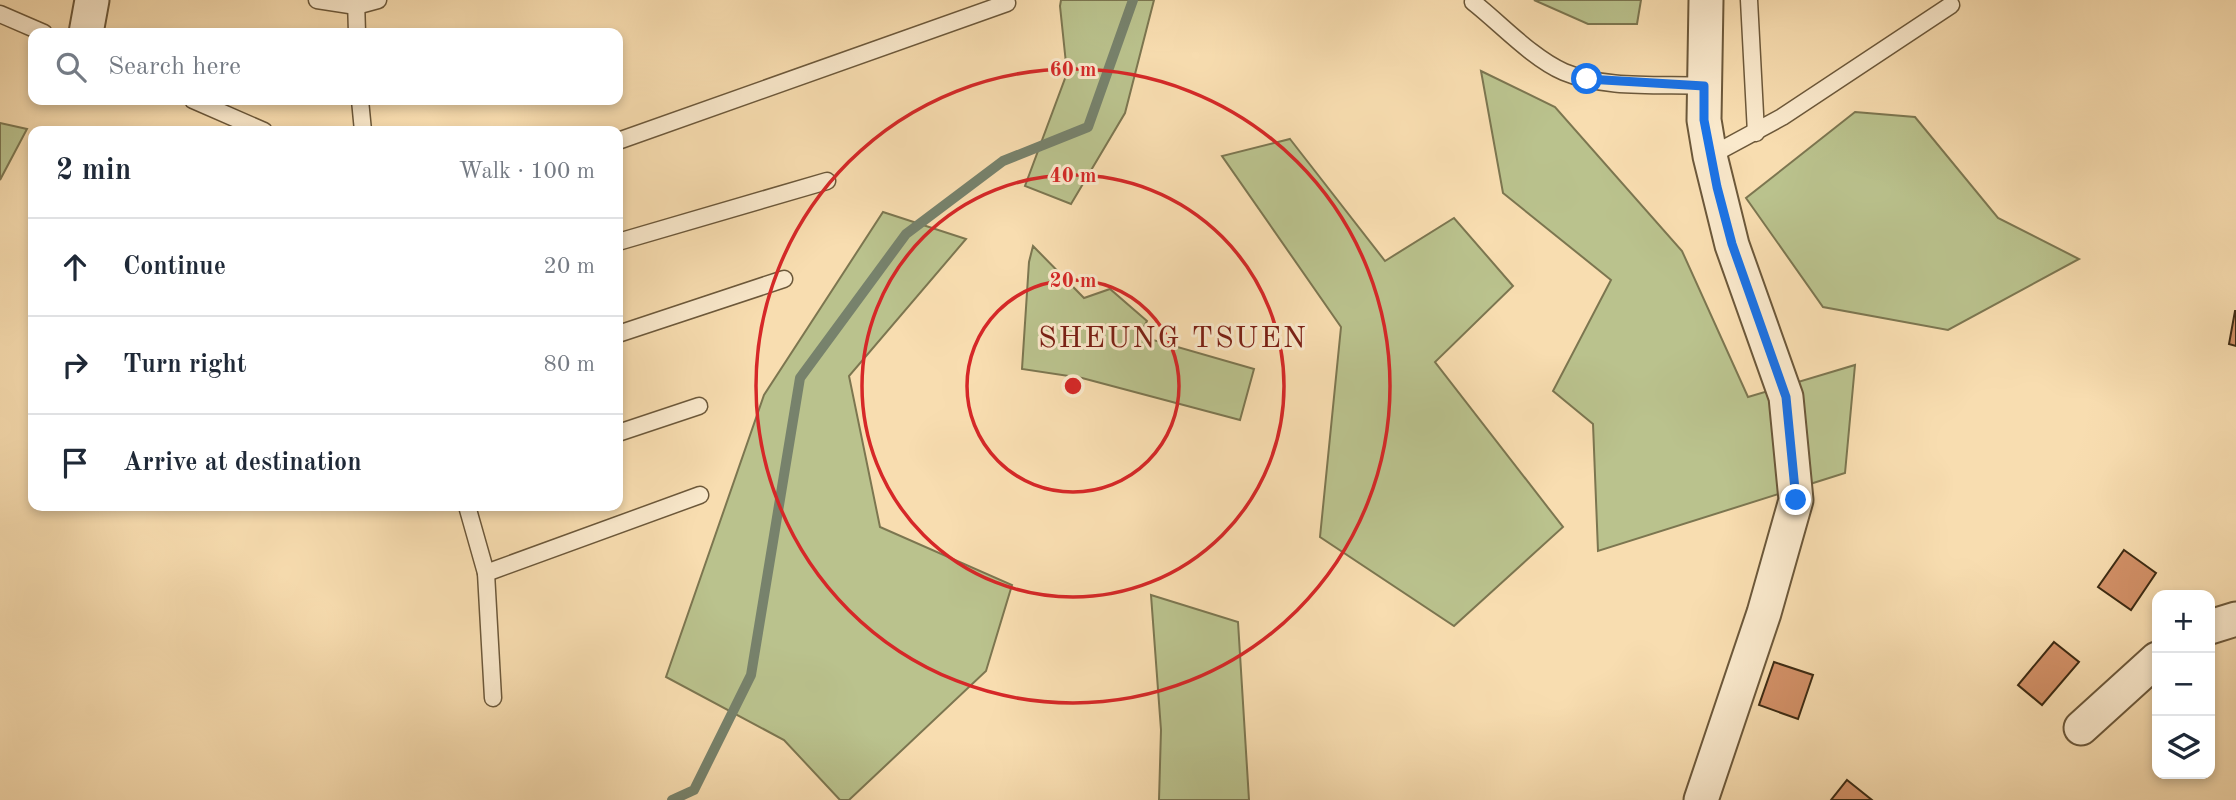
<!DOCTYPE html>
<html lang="en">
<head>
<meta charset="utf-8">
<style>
	body { margin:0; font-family:"Old Standard TT",serif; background:#f6f6f7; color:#1f2937 }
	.controls { position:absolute; right:21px; bottom:21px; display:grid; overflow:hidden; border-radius:14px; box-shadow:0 4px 10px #0003 }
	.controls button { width:63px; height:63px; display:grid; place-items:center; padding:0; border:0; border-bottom:2px solid #e0e1e3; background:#fff; color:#1f2937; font:35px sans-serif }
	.stop { position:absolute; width:21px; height:21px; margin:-16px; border:5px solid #1a73e8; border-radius:50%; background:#fff }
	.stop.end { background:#1a73e8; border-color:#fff; box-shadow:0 2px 7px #0008 }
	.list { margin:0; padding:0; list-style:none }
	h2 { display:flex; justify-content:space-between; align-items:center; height:91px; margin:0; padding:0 28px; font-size:30px }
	h2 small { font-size:23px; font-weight:400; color:#747a83 }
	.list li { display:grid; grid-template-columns:46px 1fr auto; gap:21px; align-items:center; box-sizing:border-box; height:98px; padding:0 28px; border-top:2px solid #e0e1e3 }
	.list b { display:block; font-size:26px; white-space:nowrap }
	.list em { font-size:23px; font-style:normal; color:#747a83 }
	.icon { flex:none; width:38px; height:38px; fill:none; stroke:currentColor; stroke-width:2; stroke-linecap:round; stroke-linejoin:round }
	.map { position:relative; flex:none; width:2236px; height:800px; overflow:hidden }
	.search { position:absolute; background:#fff; box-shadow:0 4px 10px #0003; left:28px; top:28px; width:595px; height:77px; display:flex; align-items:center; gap:18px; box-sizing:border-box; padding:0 24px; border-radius:14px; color:#747a83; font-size:26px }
	.panel { position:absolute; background:#fff; box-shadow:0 4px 10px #0003; left:28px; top:126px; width:595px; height:385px; border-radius:14px }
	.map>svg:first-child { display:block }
	.green { fill:#bac28d; stroke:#7c7650; stroke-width:2 }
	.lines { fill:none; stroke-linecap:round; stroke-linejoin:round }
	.stream { stroke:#77826c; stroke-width:10 }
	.building { fill:#d39168; stroke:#3d2b13; stroke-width:2 }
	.lane-casing { stroke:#6c583a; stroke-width:19 }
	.street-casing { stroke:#6c583a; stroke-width:37 }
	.lane { stroke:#fae9cc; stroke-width:16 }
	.street { stroke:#fae9cc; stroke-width:33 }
	.route { stroke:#1a73e8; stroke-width:9 }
	.ring { fill:none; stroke:#d62828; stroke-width:3.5 }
	.labels { text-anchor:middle; stroke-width:6; stroke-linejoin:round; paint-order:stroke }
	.quarter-label { font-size:30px; letter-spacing:2px; fill:#7a1f14; stroke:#fae9cc }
	.centre { fill:#d62828; stroke:#fae9cc; stroke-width:3.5 }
	.ring-label { font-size:21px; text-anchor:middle; font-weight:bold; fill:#d62828; stroke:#fae9cc; stroke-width:6; stroke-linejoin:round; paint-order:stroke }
</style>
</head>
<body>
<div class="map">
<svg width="2236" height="800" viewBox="0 0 2236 800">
	<rect width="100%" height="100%" fill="#f8ddb0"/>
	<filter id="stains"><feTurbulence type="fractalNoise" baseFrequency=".00286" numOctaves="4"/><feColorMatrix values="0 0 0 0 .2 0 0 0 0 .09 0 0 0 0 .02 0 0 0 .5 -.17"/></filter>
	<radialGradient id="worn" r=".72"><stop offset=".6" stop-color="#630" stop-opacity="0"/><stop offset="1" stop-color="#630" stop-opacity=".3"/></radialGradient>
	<g class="green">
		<polygon points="1061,0 1154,0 1125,113 1071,204 1025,186 1067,73 1060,6"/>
		<polygon points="1534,0 1641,0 1637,24 1588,24"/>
		<polygon points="1481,71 1555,107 1682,251 1748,397 1855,365 1845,473 1598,551 1593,424 1553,391 1611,280 1503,193"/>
		<polygon points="1855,112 1915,117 1998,218 2079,259 1948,330 1823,307 1746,198"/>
		<polygon points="0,123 27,129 0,180"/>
		<polygon points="1290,139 1385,261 1454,218 1513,286 1435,362 1563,527 1454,626 1320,537 1341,327 1222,156"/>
		<polygon points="883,212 966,239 849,376 880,527 1012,585 986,671 849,800 840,800 784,740 666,677 764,395"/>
		<polygon points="1033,246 1084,298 1110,289 1147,321 1139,336 1254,369 1240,420 1082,378 1022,369 1029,262"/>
		<polygon points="1151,595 1238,622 1249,800 1159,800 1161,730"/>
	</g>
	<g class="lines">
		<polyline class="stream" points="672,800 694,790 751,675 800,378 906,234 1003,161 1088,127 1133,0"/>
	</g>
	<g class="building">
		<polygon points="2235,311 2236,311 2236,346 2229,344"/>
		<polygon points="2124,550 2156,573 2131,610 2098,587"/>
		<polygon points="2054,642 2079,662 2042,705 2018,685"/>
		<polygon points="1774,662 1813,675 1798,719 1759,705"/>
		<polygon points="1847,780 1872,800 1831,800"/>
	</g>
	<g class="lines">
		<defs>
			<g id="lane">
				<polyline points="317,0 356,6 378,0"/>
				<polyline points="356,0 357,33"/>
				<polyline points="1749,0 1756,133"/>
				<path d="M1473 2C1501 24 1532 58 1564 72 1604 89 1661 84 1705 86"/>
				<polyline points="0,14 44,33"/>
				<polyline points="193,100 264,131"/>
				<polyline points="360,100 363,131"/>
				<polyline points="618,141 1007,3"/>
				<polyline points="1710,156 1782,117 1951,5"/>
				<polyline points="618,242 827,181"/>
				<polyline points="618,334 784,279"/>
				<polyline points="618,433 699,406"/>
				<polyline points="467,506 486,573 493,698"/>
				<polyline points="486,573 700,495"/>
			</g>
			<g id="street">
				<polyline points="86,33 92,0"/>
				<polyline points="2210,627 2236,619"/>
				<polyline points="2081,728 2157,659"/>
				<polyline points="1701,800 1764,613 1796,500 1786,397 1732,245 1710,156 1704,120 1706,0"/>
			</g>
		</defs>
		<use href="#lane" class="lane-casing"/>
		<use href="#street" class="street-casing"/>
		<use href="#lane" class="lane"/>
		<use href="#street" class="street"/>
	</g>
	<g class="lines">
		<polyline class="route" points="1587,79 1704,86 1704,120 1717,187 1732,244 1786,397 1796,500"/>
	</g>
	<g class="ring">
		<circle cx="1073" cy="386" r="106"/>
		<circle cx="1073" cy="386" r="211"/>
		<circle cx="1073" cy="386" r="317"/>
	</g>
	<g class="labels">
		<g class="quarter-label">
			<text x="1173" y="347">SHEUNG TSUEN</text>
		</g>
	</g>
	<circle cx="1073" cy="386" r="10" class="centre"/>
	<g class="ring-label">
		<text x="1073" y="76">60 m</text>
		<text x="1073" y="182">40 m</text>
		<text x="1073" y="287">20 m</text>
	</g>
	<rect width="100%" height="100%" filter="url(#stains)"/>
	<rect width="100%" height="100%" fill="url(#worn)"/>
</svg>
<div class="controls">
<button>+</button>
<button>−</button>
<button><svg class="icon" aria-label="layers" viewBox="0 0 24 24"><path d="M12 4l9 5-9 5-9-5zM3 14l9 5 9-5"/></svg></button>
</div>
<div class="stop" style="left:1587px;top:79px"></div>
<div class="stop end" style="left:1796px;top:500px"></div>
<div class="search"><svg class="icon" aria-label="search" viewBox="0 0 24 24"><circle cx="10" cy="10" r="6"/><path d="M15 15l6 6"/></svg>Search here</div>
<section class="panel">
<h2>2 min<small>Walk · 100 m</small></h2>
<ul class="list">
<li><svg class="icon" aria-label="ahead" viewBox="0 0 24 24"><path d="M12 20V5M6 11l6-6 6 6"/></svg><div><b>Continue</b></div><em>20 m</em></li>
<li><svg class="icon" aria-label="right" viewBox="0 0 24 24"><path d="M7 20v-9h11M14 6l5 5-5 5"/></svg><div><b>Turn right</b></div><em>80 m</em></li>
<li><svg class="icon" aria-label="arrive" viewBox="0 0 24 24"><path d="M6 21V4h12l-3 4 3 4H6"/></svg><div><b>Arrive at destination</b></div></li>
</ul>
</section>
</div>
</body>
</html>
